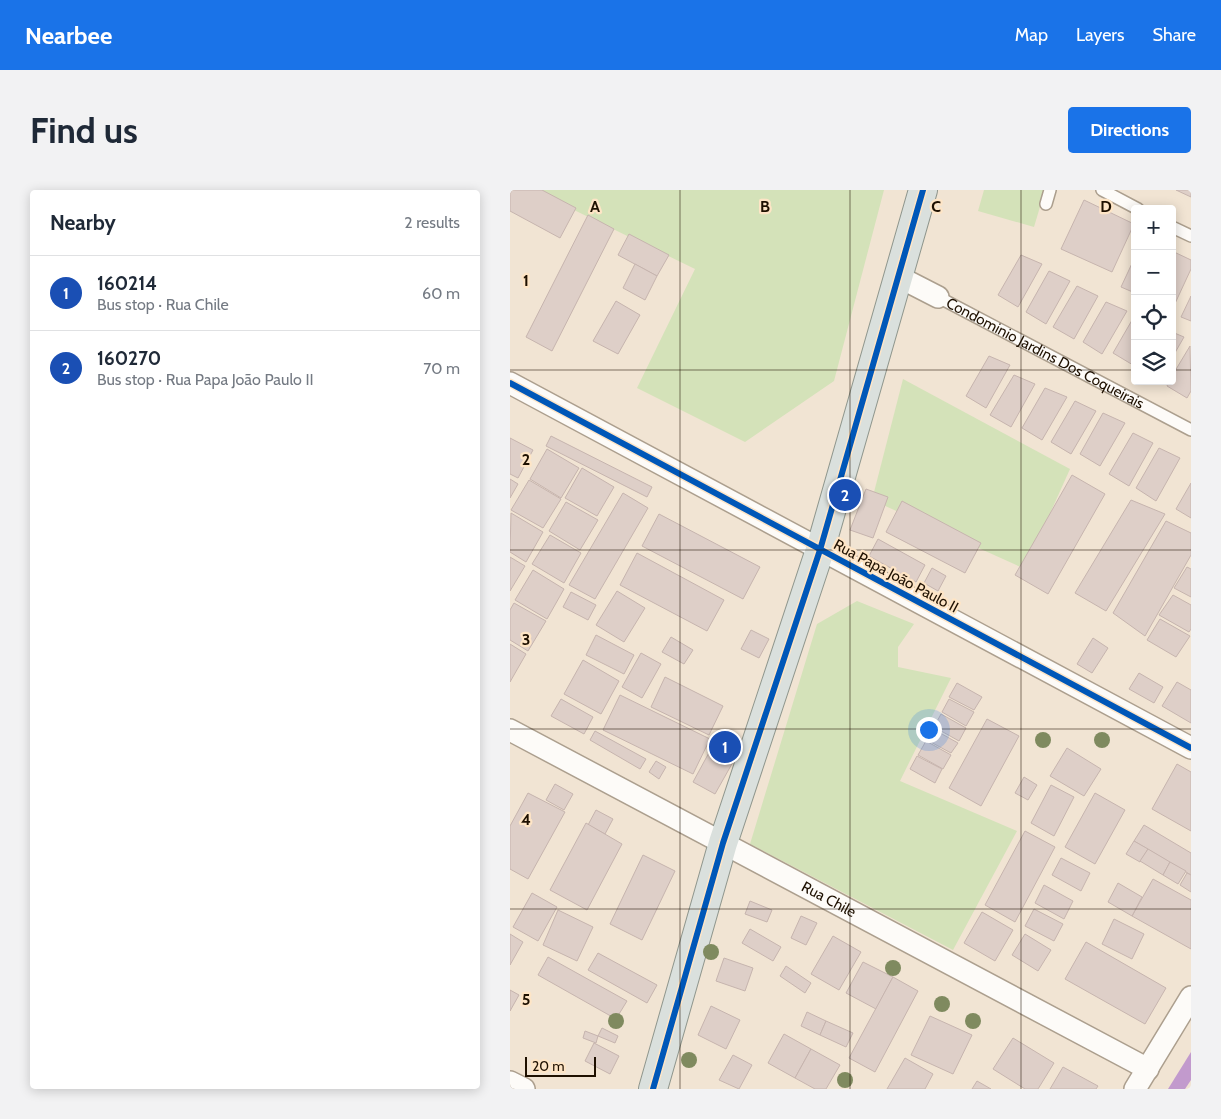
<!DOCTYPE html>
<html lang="en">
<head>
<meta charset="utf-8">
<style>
	body { margin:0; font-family:Cabin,sans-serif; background:#f2f2f3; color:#1f2937 }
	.controls { position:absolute; right:15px; top:15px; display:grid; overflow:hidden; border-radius:5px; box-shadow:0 2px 12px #0003 }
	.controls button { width:45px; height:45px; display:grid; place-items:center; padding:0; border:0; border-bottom:1px solid #e0e1e3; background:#fff; color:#1f2937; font:25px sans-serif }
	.scale { position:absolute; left:15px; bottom:12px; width:71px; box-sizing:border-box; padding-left:5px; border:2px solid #1e1000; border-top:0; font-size:14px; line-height:18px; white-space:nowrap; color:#1e1000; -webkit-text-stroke:4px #fee5c6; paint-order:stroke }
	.you { position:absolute; left:418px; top:539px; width:18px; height:18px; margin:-12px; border:4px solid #fff; border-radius:50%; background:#1a73e8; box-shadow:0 0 0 8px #1a73e833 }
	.badge { display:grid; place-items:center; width:32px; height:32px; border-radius:50%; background:#1a73e8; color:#fff; font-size:16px; font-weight:700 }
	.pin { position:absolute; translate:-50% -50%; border:2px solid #fff; box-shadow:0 1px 5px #0006 }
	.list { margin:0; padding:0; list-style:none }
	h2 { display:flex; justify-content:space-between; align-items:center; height:65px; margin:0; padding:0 20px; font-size:21px }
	h2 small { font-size:16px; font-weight:400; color:#747a83 }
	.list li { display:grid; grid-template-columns:32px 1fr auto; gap:15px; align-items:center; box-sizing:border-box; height:75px; padding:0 20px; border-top:1px solid #e0e1e3 }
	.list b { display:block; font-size:19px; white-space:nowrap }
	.list p { margin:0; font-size:16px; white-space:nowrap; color:#747a83 }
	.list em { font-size:16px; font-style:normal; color:#747a83 }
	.icon { flex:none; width:28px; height:28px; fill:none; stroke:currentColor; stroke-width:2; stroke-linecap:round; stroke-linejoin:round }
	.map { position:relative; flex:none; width:681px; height:899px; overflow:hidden; border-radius:5px }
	header { display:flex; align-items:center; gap:30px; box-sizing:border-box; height:70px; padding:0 25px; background:#1a73e8; color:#fff }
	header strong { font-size:24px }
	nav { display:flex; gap:28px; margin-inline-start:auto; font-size:18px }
	.intro { display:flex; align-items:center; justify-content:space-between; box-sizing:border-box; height:120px; padding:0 30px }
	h1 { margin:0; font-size:35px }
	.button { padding:12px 22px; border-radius:5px; background:#1a73e8; color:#fff; font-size:18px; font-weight:700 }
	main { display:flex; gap:30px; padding:0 30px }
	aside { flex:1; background:#fff; border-radius:5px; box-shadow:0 2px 12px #0003 }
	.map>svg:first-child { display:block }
	.green { fill:#d4e2b9 }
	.water { fill:#c29acd }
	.building { fill:#decfc8; stroke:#c6b4ae }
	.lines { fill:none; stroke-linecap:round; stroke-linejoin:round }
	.service-casing { stroke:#ac9f8e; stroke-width:14 }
	.minor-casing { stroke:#ac9f8e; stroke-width:24 }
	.primary-casing { stroke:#8f968d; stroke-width:30 }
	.service { stroke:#fdfbf8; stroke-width:11 }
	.minor { stroke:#fdfbf8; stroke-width:21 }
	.primary { stroke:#dae0dd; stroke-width:28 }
	.cycleway-casing { stroke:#fee5c6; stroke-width:9 }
	.cycleway { stroke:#0057b8; stroke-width:6 }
	.tree { fill:#7f8a5f }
	.grid { fill:none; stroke:#1e1000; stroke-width:1; stroke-opacity:0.55 }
	.labels { text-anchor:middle; stroke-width:4.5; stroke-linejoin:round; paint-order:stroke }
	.street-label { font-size:15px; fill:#1e1000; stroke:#fee5c6 }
	.grid-label { font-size:16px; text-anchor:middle; font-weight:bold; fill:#1e1000; stroke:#fee5c6; stroke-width:4.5; stroke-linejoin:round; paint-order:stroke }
</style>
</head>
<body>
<header>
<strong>Nearbee</strong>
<nav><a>Map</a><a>Layers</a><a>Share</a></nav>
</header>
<div class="intro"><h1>Find us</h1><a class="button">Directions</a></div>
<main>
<aside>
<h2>Nearby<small>2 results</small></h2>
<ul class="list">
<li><span class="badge" style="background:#1a4fb4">1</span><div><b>160214</b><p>Bus stop · Rua Chile</p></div><em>60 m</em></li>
<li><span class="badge" style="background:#1a4fb4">2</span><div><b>160270</b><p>Bus stop · Rua Papa João Paulo II</p></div><em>70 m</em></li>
</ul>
</aside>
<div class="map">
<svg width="681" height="899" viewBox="0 0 681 899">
	<rect width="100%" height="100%" fill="#f1e4d3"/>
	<g class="green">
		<polygon points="23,0 374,0 324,191 235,252 127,198 185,79"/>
		<polygon points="474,0 535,0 524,37 468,21"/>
		<polygon points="393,189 560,279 515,379 362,310"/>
		<polygon points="347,411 404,434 388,457 388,477 441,488 390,591 507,641 443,760 240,654 307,434"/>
	</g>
	<polygon class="water" points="681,862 681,890 675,899 658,899"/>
	<g class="building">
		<polygon points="2,0 32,0 66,18 50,48 0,21 0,4"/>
		<polygon points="666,0 681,0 681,7"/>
		<polygon points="574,10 624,34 602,82 551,59"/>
		<polygon points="78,25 104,39 42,161 16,147"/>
		<polygon points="119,44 159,65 147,86 108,65"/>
		<polygon points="662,61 681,70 681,79 662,120"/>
		<polygon points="511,65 532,74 508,117 488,105"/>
		<polygon points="625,67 625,103 611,97"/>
		<polygon points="125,74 147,86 135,110 113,98"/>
		<polygon points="539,81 560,91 536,134 516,122"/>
		<polygon points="567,96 588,106 564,149 543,137"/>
		<polygon points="681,106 681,131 671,127"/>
		<polygon points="106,111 130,125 108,164 83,151"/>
		<polygon points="596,112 617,121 592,164 573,152"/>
		<polygon points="625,125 625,172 623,175 603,163"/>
		<polygon points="662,142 674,147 662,168"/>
		<polygon points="680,156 681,201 677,208 657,196 659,191 662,191 662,186"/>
		<polygon points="479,166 500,175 476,218 456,206"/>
		<polygon points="504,185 525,194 501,237 480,225"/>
		<polygon points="535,198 557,207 532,250 512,238"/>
		<polygon points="565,211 586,221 561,264 541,252"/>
		<polygon points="593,223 615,233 590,276 570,264"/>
		<polygon points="623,243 643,253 619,296 599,284"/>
		<polygon points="41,246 142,297 137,307 36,256"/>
		<polygon points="0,248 23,260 8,288 0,284"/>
		<polygon points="649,258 670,268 646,311 626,298"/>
		<polygon points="37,259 69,278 51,308 20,289"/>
		<polygon points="72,278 104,297 87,326 55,308"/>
		<polygon points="562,285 595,304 538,404 505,385"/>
		<polygon points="0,289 8,294 0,308"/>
		<polygon points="19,290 51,309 33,338 1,320"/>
		<polygon points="681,293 681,328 666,319"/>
		<polygon points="356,299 378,307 363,348 340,340"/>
		<polygon points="113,303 138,318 85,409 59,395"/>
		<polygon points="621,310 655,324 596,421 565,403"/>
		<polygon points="392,311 471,353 455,383 376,342"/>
		<polygon points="56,312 88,330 70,360 39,341"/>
		<polygon points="1,323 33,342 16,372 0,362"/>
		<polygon points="149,324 250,377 233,409 132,356"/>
		<polygon points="656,331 681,343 681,365 635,446 603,423"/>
		<polygon points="40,345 71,363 54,393 22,374"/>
		<polygon points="368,349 415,375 406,392 359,366"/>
		<polygon points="127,363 214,410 197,441 110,395"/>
		<polygon points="0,367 15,376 0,401"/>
		<polygon points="677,377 681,379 681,407 664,398"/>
		<polygon points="422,378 436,386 428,401 414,393"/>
		<polygon points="23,380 54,399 37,429 5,410"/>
		<polygon points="107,401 135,418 114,452 86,435"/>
		<polygon points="61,402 86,415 78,430 53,417"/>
		<polygon points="663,405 681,415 681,439 679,442 649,425"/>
		<polygon points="4,413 36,431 18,461 0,450 0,420"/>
		<polygon points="650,429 680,446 666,467 637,450"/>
		<polygon points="241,440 259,449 249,468 231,459"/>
		<polygon points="86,445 124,465 114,484 76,465"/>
		<polygon points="161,447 183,460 174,474 152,462"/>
		<polygon points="583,448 598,458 582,483 567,474"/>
		<polygon points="0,454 16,464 0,492"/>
		<polygon points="131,463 151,474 132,508 112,497"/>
		<polygon points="73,470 109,491 91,524 54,504"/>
		<polygon points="629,483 653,497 644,513 619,499"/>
		<polygon points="155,487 213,516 199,545 141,517"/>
		<polygon points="667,492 681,500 681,533 652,516"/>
		<polygon points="447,493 472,507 464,520 439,507"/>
		<polygon points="110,505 200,549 183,584 93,540"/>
		<polygon points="51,509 83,527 74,544 41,526"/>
		<polygon points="439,509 464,522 456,536 432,522"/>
		<polygon points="431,524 456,538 449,551 424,537"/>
		<polygon points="477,529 509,546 471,616 439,598"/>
		<polygon points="423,539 448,553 441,563 417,550"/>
		<polygon points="85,541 136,569 130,579 80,550"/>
		<polygon points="416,551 441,565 433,579 408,565"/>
		<polygon points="557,558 591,579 574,606 540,586"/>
		<polygon points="201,559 223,572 205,604 183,592"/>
		<polygon points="407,566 432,579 425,593 400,579"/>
		<polygon points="146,571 156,577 149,589 139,582"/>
		<polygon points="667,574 681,582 681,641 642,619"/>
		<polygon points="514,587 527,595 518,610 505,603"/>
		<polygon points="45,594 63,604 54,620 36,610"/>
		<polygon points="541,595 564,607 544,646 521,633"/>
		<polygon points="18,603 55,622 18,689 0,679 0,636"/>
		<polygon points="585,603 615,620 585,674 555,657"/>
		<polygon points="86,620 103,629 95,644 78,635"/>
		<polygon points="76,633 112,654 77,720 40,700"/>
		<polygon points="634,635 681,663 681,685 624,651"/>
		<polygon points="515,641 545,657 505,732 475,715"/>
		<polygon points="624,651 638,659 630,672 616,664"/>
		<polygon points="638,659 660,672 653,685 630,671"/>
		<polygon points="133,665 165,681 132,750 100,734"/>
		<polygon points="551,668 580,683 571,701 542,685"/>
		<polygon points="660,672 676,681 668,694 653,685"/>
		<polygon points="677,683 681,685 681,702 670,695"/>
		<polygon points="643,689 681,710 681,759 622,726"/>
		<polygon points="608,693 632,707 622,726 598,712"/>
		<polygon points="534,695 563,711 554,729 525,713"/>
		<polygon points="22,703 47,717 28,751 3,737"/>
		<polygon points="240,711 262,720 257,732 235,724"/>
		<polygon points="524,719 553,734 544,751 515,736"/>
		<polygon points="48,720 83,737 67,771 33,755"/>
		<polygon points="472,722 503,740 485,771 454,753"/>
		<polygon points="291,726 307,733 296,755 281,748"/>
		<polygon points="604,729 634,744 622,769 592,754"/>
		<polygon points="240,739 271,757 263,771 232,753"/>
		<polygon points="0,744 13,752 0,775"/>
		<polygon points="515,744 541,760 528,781 502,765"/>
		<polygon points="323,746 351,762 329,800 301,784"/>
		<polygon points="576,752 656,798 635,834 555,789"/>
		<polygon points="88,763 147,795 137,813 78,780"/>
		<polygon points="38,767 117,811 106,829 28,785"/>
		<polygon points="214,768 243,778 235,801 206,791"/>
		<polygon points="353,772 383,787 366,819 336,803"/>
		<polygon points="276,776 301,793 295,803 270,786"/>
		<polygon points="383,787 408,801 365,882 339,868"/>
		<polygon points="0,800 9,805 0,821"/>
		<polygon points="201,816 230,830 216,859 188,845"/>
		<polygon points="297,822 316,831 310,845 291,836"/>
		<polygon points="420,826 462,845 443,884 401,865"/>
		<polygon points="316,831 343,843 336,857 310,845"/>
		<polygon points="92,838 108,846 105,853 88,846"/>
		<polygon points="75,841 88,846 86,853 73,848"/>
		<polygon points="274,844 301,859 285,888 258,873"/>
		<polygon points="503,848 544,873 528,899 515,899 483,879"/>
		<polygon points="84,853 109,866 100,884 75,871"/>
		<polygon points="301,859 330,875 316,899 305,899 285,888"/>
		<polygon points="223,865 242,875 229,899 209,890"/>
		<polygon points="395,868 423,884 415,899 377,899"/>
		<polygon points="553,877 588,896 586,899 540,899"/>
		<polygon points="467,891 481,899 462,899"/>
	</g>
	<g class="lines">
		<defs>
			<g id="service">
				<polyline points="592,0 628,19"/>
				<polyline points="536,14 540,0"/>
				<polyline points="662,37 681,46"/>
				<path id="s1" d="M428 107 681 240"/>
			</g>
			<g id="minor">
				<polyline points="389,87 428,107"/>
				<polyline points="0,193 681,558"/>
				<path id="s2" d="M0 540 638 879"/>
				<polyline points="0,892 14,899"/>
				<polyline points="625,899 681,807"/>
			</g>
			<polyline id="primary" points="143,899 213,653 310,360 413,0"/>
		</defs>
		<use href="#service" class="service-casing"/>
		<use href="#minor" class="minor-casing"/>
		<use href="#primary" class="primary-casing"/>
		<use href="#service" class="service"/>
		<use href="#minor" class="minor"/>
		<use href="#primary" class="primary"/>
		<defs>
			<g id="cycleway">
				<polyline points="0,193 681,558"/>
				<polyline points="143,899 213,653 310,360 413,0"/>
			</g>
		</defs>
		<use href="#cycleway" class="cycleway-casing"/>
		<use href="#cycleway" class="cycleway"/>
	</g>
	<g class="tree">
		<circle cx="533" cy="550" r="8"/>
		<circle cx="592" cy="550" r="8"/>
		<circle cx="201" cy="762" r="8"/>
		<circle cx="383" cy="778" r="8"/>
		<circle cx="432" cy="814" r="8"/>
		<circle cx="106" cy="831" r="8"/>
		<circle cx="463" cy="831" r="8"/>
		<circle cx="179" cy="870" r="8"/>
		<circle cx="335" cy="890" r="8"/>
	</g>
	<path class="grid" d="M170 0V899M340 0V899M511 0V899M0 180H625M662 180H681M0 360H681M0 539H681M0 719H681"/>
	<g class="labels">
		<g class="street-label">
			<text dy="5" stroke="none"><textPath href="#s1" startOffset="121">Condominio Jardins Dos Coqueirais</textPath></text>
			<text transform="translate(386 386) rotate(28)" y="5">Rua Papa João Paulo II</text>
			<text dy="5" stroke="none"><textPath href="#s2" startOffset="361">Rua Chile</textPath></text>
		</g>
	</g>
	<g class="grid-label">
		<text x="85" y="22">A</text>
		<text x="255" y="22">B</text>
		<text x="426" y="22">C</text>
		<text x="596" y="22">D</text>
		<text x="16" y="96">1</text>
		<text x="16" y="275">2</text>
		<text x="16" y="455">3</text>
		<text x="16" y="635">4</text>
		<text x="16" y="815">5</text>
	</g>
</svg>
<div class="controls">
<button>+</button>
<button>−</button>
<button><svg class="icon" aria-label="locate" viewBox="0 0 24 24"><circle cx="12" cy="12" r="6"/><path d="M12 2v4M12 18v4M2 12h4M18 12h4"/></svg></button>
<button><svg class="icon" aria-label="layers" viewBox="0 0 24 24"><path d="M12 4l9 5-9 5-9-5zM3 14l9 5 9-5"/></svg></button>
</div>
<div class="scale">20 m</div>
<div class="you"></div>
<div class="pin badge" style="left:215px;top:557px;background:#1a4fb4">1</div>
<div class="pin badge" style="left:335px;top:305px;background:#1a4fb4">2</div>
</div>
</main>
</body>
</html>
